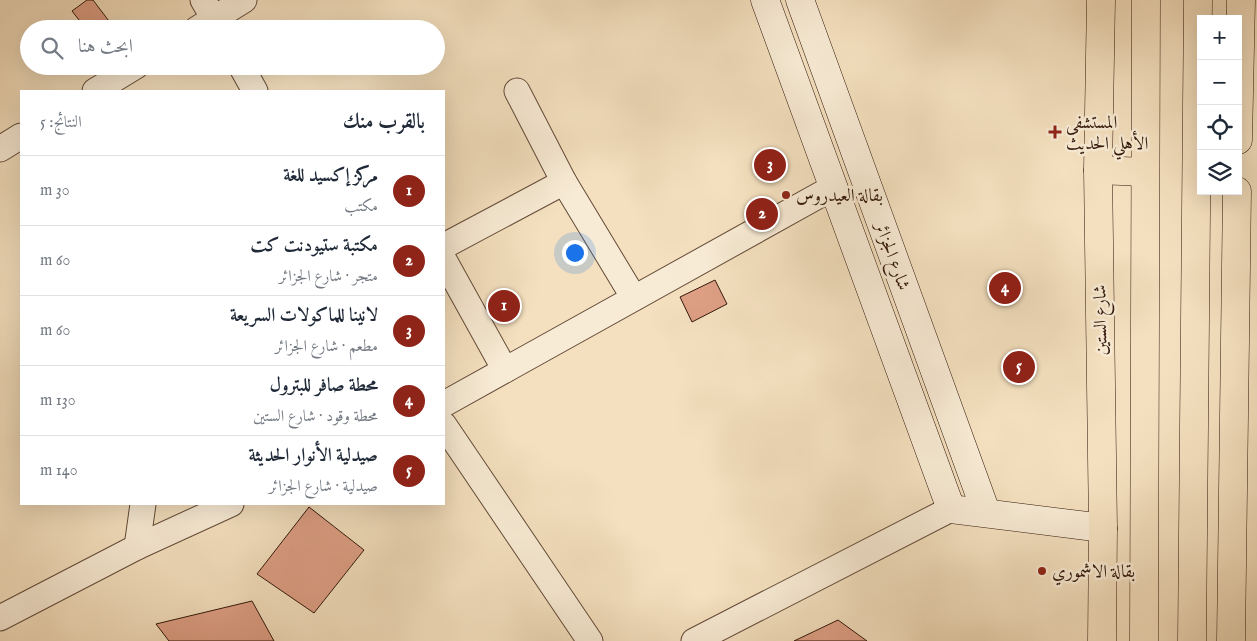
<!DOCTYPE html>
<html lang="ar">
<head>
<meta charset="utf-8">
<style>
	body { margin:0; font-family:"IM FELL English",Amiri,serif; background:#f6f6f7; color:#1f2937; direction:rtl }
	.controls { position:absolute; right:15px; top:15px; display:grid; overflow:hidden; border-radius:0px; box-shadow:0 5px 20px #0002 }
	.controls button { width:45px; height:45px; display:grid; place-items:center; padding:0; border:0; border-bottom:1px solid #e0e1e3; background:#fff; color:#1f2937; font:25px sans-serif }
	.you { position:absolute; left:574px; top:252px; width:18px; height:18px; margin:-12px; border:4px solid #fff; border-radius:50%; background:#1a73e8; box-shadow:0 0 0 8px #1a73e833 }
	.badge { display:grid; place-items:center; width:32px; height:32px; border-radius:50%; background:#8f2418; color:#fff; font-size:16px; font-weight:700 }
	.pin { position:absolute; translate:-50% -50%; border:2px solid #fff; box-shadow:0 1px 5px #0006 }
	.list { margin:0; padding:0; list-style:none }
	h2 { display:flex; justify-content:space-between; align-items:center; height:65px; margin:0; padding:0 20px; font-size:21px }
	h2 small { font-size:16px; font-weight:400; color:#747a83 }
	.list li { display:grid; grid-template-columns:32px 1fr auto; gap:15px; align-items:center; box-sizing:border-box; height:70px; padding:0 20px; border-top:1px solid #e0e1e3 }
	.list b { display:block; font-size:19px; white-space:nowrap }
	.list p { margin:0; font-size:16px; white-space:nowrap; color:#747a83 }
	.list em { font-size:16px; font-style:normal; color:#747a83 }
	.icon { flex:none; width:28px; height:28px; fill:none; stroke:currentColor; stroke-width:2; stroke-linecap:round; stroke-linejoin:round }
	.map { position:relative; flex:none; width:1257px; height:641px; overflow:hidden; direction:ltr }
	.search { position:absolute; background:#fff; box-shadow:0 5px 20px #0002; left:20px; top:20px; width:425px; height:55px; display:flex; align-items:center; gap:12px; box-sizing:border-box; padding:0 18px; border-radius:28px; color:#747a83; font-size:19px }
	.panel { position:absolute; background:#fff; box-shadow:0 5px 20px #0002; left:20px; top:90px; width:425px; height:415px; border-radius:0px; direction:rtl }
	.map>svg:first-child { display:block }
	.building { fill:#de9f85; stroke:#33180b }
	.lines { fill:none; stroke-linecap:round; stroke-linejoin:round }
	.minor-casing { stroke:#634a38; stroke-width:27 }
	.secondary-casing { stroke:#33180b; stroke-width:29 }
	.primary-casing { stroke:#33180b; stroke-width:29 }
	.trunk-casing { stroke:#33180b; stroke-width:29 }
	.minor { stroke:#f8ebd5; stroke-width:25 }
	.secondary { stroke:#f8ebd5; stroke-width:28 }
	.primary { stroke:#f4e0bf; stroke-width:28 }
	.trunk { stroke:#f4e0bf; stroke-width:28 }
	.poi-dot { fill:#8f2418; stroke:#f8ebd5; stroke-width:2 }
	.labels { text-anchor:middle; stroke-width:5; stroke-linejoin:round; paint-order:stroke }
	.poi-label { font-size:18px; fill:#33180b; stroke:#f8ebd5; text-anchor:start }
	.street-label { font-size:18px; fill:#33180b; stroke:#f8ebd5 }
</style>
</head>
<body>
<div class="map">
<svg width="1257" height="641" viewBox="0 0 1257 641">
	<rect width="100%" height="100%" fill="#f4e0bf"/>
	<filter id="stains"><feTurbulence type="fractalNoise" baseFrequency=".004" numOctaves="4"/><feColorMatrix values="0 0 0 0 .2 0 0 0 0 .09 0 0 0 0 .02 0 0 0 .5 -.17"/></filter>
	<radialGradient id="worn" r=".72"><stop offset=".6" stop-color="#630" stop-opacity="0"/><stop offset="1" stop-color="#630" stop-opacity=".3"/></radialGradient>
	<g class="building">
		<polygon points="87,0 93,0 115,29 86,29 72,11"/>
		<polygon points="715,280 727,304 692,322 680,297"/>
		<polygon points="309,507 364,550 314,613 257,574"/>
		<polygon points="252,601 274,641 169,641 156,624"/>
		<polygon points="838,620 867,641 794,641"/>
	</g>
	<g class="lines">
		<defs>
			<g id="minor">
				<polyline points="203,0 220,29"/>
				<polyline points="197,29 244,0"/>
				<polyline points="241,66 255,91"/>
				<polyline points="95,91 136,66"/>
				<polyline points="517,91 564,182 634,298"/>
				<polyline points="0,149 21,136"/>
				<polyline points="444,246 564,182"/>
				<polyline points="444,260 505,370"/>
				<polyline points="444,404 834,187"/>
				<polyline points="444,425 590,641"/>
				<polyline points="137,547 143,504"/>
				<polyline points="0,618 137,547 231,504"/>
				<polyline points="694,641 951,509"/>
			</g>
			<g id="secondary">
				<polyline points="765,0 951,509 1103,528"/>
				<polyline points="800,0 986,512"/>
			</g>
			<g id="primary">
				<polyline points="1101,0 1098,170 1103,528 1102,641"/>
				<polyline points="1238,140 1241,0"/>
				<polyline points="1231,641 1237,191"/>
			</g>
			<g id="trunk">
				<polyline points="1098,170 1145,172"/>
				<polyline points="1144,641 1146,0"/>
				<polyline points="1192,641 1198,0"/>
			</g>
		</defs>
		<use href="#minor" class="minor-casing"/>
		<use href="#secondary" class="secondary-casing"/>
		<use href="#primary" class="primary-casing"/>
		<use href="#trunk" class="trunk-casing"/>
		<use href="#minor" class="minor"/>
		<use href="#secondary" class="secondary"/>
		<use href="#primary" class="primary"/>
		<use href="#trunk" class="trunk"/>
	</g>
	<g class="poi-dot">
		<path d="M1052.5 124.5h5v5h5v5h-5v5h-5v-5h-5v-5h5z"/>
		<circle cx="786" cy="195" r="5"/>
		<circle cx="1042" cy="571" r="5"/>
	</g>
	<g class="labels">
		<g class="poi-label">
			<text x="1066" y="128">المستشفى<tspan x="1066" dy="21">الأهلي الحديث</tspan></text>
			<text x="796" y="201">بقالة العيدروس</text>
			<text x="1052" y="577">بقالة الاشموري</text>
		</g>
		<g class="street-label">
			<text transform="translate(893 256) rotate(70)" y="6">شارع الجزائر</text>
			<text transform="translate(1100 320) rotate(-91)" y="6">شارع الستين</text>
		</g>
	</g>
	<rect width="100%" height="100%" filter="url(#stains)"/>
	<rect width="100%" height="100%" fill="url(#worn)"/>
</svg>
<div class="controls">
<button>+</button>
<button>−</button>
<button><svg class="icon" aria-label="locate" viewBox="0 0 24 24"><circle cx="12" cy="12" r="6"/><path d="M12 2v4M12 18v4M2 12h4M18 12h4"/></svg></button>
<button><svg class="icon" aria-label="layers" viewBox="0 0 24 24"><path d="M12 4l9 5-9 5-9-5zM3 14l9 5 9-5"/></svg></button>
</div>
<div class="you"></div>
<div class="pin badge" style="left:504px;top:306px">1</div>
<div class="pin badge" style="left:762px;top:214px">2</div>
<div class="pin badge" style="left:770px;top:165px">3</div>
<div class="pin badge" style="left:1005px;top:288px">4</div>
<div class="pin badge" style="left:1019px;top:367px">5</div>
<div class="search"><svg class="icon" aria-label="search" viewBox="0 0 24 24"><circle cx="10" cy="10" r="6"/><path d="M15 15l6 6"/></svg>ابحث هنا</div>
<section class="panel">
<h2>بالقرب منك<small>النتائج: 5</small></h2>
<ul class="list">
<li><span class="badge">1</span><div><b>مركز إكسيد للغة</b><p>مكتب</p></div><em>30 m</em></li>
<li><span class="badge">2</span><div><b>مكتبة ستيودنت كت</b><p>متجر · شارع الجزائر</p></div><em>60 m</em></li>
<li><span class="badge">3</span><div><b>لانينا للماكولات السريعة</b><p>مطعم · شارع الجزائر</p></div><em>60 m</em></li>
<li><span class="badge">4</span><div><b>محطة صافر للبترول</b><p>محطة وقود · شارع الستين</p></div><em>130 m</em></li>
<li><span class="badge">5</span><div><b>صيدلية الأنوار الحديثة</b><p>صيدلية · شارع الجزائر</p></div><em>140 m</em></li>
</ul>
</section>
</div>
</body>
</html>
